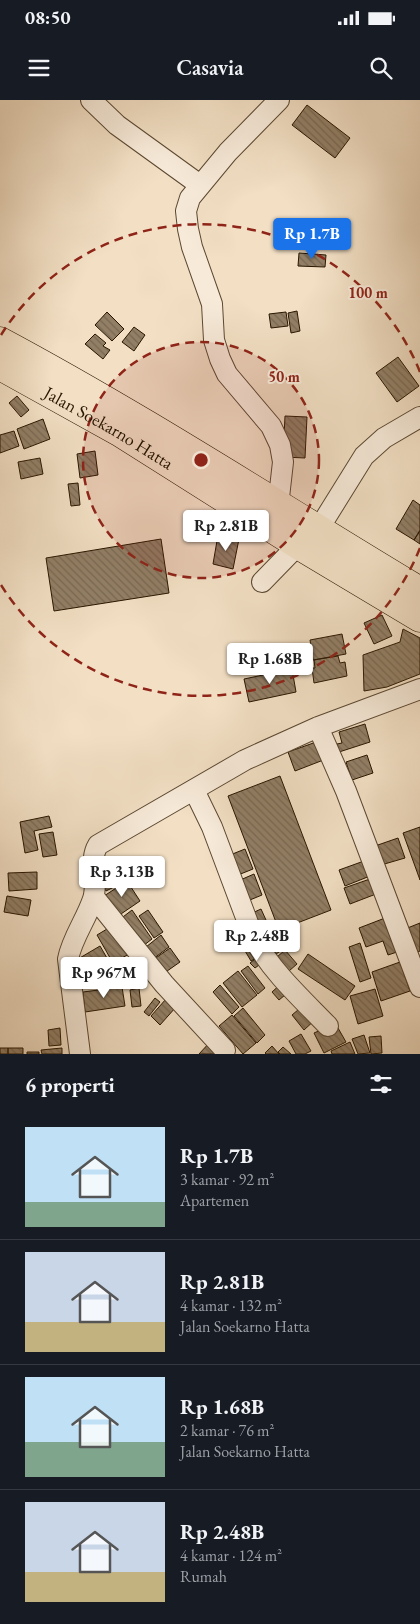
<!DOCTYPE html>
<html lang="id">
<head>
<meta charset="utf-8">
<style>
  :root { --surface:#171b24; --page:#242831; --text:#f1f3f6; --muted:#9ea1a6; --line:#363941; --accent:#1a73e8 }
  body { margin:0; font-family:"EB Garamond",serif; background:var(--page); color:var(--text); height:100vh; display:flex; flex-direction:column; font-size:19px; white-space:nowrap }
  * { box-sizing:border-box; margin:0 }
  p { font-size:16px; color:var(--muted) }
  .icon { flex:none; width:28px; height:28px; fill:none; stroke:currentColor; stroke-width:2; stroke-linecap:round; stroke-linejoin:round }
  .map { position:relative; height:954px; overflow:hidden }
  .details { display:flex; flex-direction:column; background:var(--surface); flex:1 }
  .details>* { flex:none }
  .price { position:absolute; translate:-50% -42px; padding:0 11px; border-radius:5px; background:#fff; color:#222; font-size:16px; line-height:32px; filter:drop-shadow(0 1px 2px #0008) }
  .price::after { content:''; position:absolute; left:50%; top:30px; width:15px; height:11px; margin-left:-8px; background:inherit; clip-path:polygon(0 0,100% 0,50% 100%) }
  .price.selected { background:var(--accent); color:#fff }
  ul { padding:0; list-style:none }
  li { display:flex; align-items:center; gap:15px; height:125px; padding:0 25px }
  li+li { border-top:1px solid var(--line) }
  li span { display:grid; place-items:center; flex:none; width:140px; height:100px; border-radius:0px; color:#555 }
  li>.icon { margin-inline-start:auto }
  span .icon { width:60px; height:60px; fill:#fffc; stroke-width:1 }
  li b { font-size:21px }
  h2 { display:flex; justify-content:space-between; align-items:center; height:60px; padding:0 25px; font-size:21px }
  .status { display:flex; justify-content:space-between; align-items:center; height:35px; padding:0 25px; background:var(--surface); direction:ltr }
  .status svg { height:14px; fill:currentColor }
  header { display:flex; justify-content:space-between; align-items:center; height:65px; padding:0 25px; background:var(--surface); font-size:22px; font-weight:600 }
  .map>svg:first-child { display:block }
  .building { fill:url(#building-back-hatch); stroke:#291600 }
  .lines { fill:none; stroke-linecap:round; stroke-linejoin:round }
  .minor-casing { stroke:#5b4831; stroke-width:22 }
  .highway-casing { stroke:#291600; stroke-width:29 }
  .minor { stroke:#f7ead9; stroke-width:20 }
  .highway { stroke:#f2dfc4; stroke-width:28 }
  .ring { fill:none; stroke:#8f2418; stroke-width:2.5; stroke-dasharray:9 6 }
  .labels { text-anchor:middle; stroke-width:4; stroke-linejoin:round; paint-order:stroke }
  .street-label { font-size:18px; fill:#291600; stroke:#f7ead9 }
  .centre { fill:#8f2418; stroke:#f7ead9; stroke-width:2.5 }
  .ring-label { font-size:15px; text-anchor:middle; font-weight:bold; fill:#8f2418; stroke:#f7ead9; stroke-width:4; stroke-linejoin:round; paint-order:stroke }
</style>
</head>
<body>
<div class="status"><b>08:50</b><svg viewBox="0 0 49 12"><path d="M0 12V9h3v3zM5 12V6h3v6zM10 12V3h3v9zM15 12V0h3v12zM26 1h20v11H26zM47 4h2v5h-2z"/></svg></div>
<header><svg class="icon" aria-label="menu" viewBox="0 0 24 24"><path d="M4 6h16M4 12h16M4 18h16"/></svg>Casavia<svg class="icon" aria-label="search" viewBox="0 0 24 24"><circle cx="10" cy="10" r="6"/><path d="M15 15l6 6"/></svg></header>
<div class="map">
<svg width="420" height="954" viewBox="0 0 420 954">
  <defs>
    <pattern id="building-back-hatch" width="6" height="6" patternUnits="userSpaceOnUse" patternTransform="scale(1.25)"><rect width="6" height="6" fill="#927f66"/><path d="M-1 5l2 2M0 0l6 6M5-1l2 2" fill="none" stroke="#776752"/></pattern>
  </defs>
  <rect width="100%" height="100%" fill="#f2dfc4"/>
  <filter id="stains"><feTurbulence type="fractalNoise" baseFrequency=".004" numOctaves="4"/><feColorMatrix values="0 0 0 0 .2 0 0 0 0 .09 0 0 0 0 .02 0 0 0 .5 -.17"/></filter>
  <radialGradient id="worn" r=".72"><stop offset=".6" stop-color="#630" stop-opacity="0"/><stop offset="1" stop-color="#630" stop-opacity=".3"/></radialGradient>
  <!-- building -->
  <path class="building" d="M307,5L350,38L335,58L292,25Z
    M299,153L326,155L325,167L298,166Z
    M297,211L300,231L291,233L288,213Z
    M107,212L124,229L112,241L95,225Z
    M286,212L288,226L271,228L269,214Z
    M134,227L145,235L134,251L122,242Z
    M95,234L106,243L103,246L110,250L103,259L85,244Z
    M398,257L419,286L397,302L376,273Z
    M17,296L29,310L21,317L9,303Z
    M285,316L307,317L305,358L283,357Z
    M43,319L50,339L24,349L17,329Z
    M14,331L19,346L0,353V335Z
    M95,351L98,375L80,378L77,354Z
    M40,358L43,374L21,379L18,362Z
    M78,383L80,405L71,406L68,384Z
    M413,400L420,405V430L414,440L396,429Z
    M420,431V444L414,440Z
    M218,435L239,439L233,469L213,464Z
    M161,439L169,493L54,511L46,458Z
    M382,515L392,536L374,544L364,523Z
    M403,529L420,538V574L387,587L364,591L363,555L400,542Z
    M342,534L346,554L313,560L310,540Z
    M338,556L340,563L345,562L347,576L314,583L312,568H315L314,560Z
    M292,569L296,592L249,602L244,579Z
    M365,624L370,642L339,652L337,644L342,643L339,632Z
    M319,641L326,659L295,671L288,652Z
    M367,655L373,673L352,680L346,662Z
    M280,676L331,810L279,830L228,696Z
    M49,716L52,727L34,731L38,750L25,753L20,722Z
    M420,727V780L403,733Z
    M53,732L57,755L43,757L39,734Z
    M398,738L405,758L381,765L375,746Z
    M245,749L253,769L238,775L230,755Z
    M364,761L370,776L345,786L339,770Z
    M112,768L120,784L106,791L98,776Z
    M37,772V789L9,791L8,773Z
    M254,774L262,795L245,802L238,781Z
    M370,779L376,794L350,804L344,788Z
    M127,781L140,801L118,816L104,796Z
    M7,796L31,800L28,816L4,812Z
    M261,809L271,831L260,836L250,814Z
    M132,810L152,839L139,849L119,820Z
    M148,810L163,832L154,838L139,816Z
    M385,818L397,852L388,855L383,841L366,847L359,828Z
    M420,823V851L413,854L405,829Z
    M112,826L129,854L113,863L97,835Z
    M274,830L277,836L268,841L265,835Z
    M161,835L169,847L149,862L141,851Z
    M246,835L258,857L251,861L238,839Z
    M278,838L285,848L276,854L269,844Z
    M360,843L371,878L360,882L349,847Z
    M100,846L107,858L85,870L78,859Z
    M170,848L180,862L160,876L150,862Z
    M285,850L297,864L289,871L277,857Z
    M308,854L355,886L345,900L298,869Z
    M259,856L263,862L255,868L250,863Z
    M400,862L410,891L381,901L372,872Z
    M248,866L265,888L258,894L241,871Z
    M238,871L257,895L242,907L223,883Z
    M284,881L291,890L279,900L272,892Z
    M220,885L239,907L232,914L213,892Z
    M122,887L125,906L85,912L83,892Z
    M139,888L141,906L132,907L130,890Z
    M375,889L383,916L358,924L350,896Z
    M155,898L160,902L149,916L144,912Z
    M166,899L176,907L160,925L151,916Z
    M305,904L317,918L304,930L292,915Z
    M243,908L265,935L257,943L234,916Z
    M232,915L256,943L243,954L219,926Z
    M60,928L61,945L49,946L48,930Z
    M338,928L346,942L324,953L314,933L323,929L326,934Z
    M301,934L311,951L305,954H296L289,941Z
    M364,935L370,953L358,954L352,939Z
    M381,936L382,953L371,954L369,937Z
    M211,941L224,954H199Z
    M350,942L355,954H332L331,951Z
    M272,946L279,954H266L265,953Z
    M283,947L291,954H280L278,952Z
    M0,948H8V954H0Z
    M8,948H23V954H8Z
    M62,948V954H42L41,950Z
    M27,952H39V954H27Z"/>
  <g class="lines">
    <!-- minor casing -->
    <g class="minor-casing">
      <path id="minor" d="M91,0L117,25L200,85
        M278,406L283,362L280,345L271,326L227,274L220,259L214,240L212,204L192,147L188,129L186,111L190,98L228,52L279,0
        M318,430L364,356L384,338L420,317
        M262,482L298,445
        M318,627L346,691L420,887
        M194,690L212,727L254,839C272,872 302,899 328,926
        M94,797L164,884L225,950
        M80,954L68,859C72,838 86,820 93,799C99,782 88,761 98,745L245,660L318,627L420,589"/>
    </g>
    <!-- highway casing -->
    <g class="highway-casing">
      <g id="highway">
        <path d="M0,241C144,318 280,407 420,491"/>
        <path id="s1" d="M0,266L119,332L298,445L420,518"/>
      </g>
    </g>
    <!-- minor -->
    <use href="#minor" class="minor"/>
    <!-- highway -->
    <use href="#highway" class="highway"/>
  </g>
  <!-- distance rings -->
  <circle cx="201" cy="360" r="118" fill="#8f2418" fill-opacity=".12"/>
  <g class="ring">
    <circle cx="201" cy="360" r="118"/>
    <path d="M420 448A236 236 0 0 1 1 485M1 235A236 236 0 0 1 420 272"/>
  </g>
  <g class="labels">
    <!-- street labels -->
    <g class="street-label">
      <text dy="6" stroke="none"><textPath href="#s1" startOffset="125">Jalan Soekarno Hatta</textPath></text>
    </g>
  </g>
  <circle cx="201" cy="360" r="8" class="centre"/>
  <g class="ring-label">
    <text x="368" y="198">100 m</text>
    <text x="284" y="282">50 m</text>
  </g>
  <rect width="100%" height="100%" filter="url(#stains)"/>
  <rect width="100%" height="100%" fill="url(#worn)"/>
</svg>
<b class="price selected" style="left:312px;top:160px">Rp 1.7B</b>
<b class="price" style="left:226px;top:452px">Rp 2.81B</b>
<b class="price" style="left:270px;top:585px">Rp 1.68B</b>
<b class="price" style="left:122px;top:798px">Rp 3.13B</b>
<b class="price" style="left:257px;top:862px">Rp 2.48B</b>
<b class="price" style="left:104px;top:899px">Rp 967M</b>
</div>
<section class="details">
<h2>6 properti<svg class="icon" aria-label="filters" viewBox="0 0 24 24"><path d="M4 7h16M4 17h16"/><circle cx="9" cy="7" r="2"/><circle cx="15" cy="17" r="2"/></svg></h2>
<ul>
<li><span style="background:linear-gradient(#bfe0f5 75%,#7fa58c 0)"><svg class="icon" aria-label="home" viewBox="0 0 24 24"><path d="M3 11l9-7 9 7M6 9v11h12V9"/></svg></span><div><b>Rp 1.7B</b><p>3 kamar · 92 m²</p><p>Apartemen</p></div></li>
<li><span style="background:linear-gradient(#c9d6e8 70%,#c2b280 0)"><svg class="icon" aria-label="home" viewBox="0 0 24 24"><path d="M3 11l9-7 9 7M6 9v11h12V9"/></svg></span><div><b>Rp 2.81B</b><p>4 kamar · 132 m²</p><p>Jalan Soekarno Hatta</p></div></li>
<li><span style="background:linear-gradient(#bfe0f5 65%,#7fa58c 0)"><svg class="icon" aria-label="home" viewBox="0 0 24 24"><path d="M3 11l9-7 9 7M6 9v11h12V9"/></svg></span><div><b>Rp 1.68B</b><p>2 kamar · 76 m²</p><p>Jalan Soekarno Hatta</p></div></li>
<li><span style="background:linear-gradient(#c9d6e8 70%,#c2b280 0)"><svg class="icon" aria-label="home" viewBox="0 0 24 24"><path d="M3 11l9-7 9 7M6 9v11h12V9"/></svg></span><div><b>Rp 2.48B</b><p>4 kamar · 124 m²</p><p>Rumah</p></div></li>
</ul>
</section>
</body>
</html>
